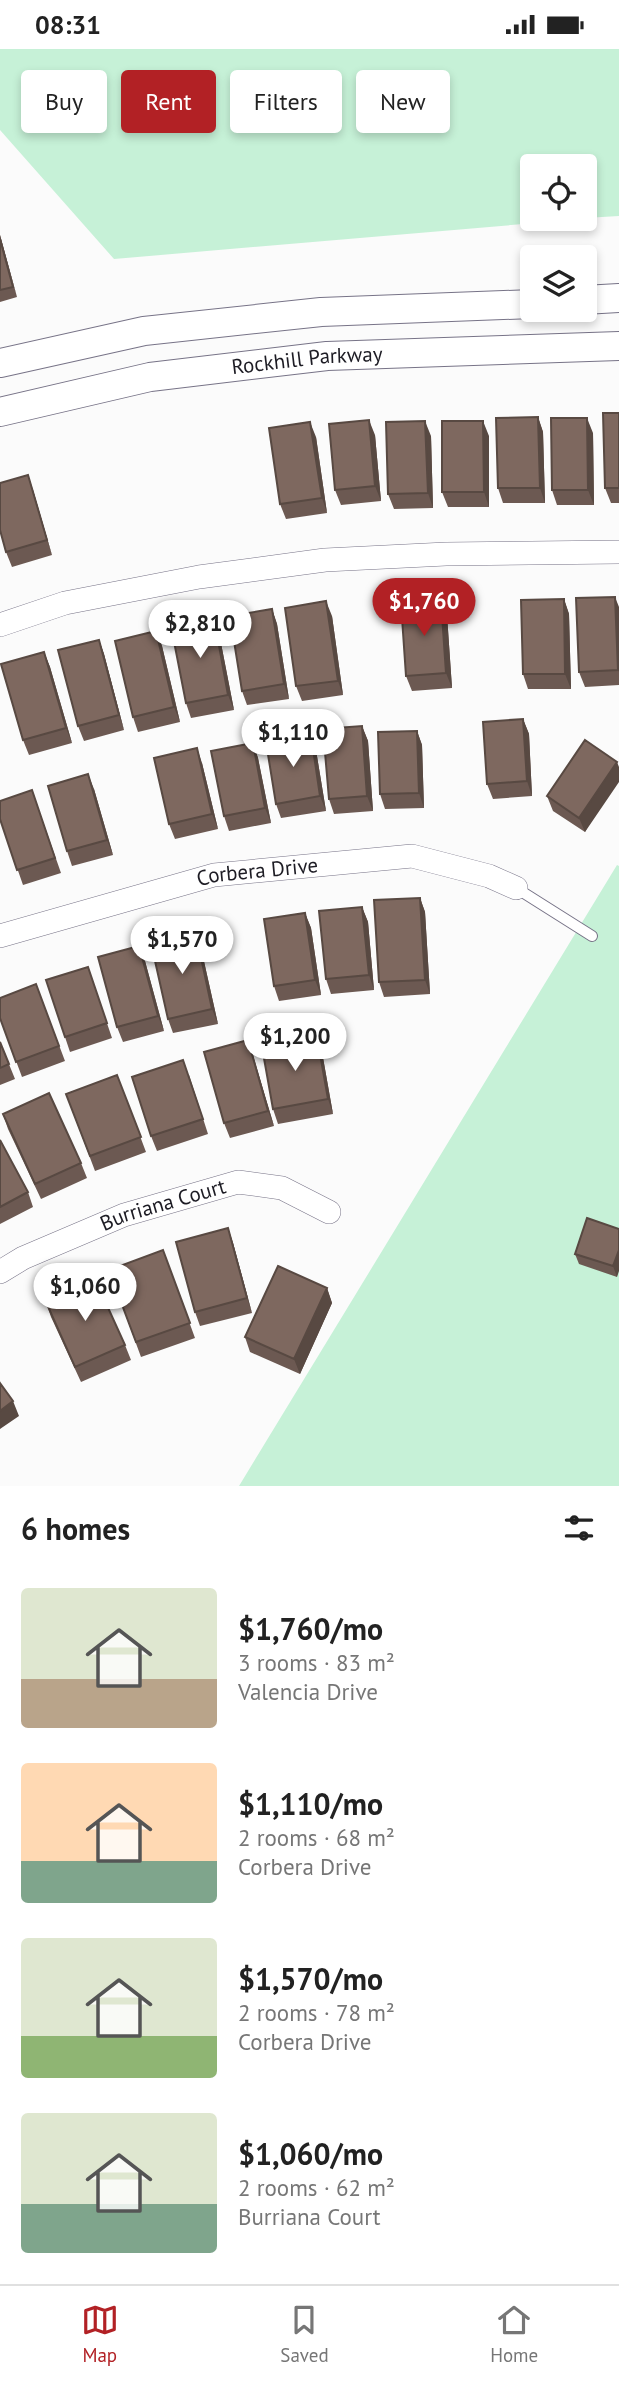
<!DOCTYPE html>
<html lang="en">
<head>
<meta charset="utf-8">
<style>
  :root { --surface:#fff; --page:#f2f2f2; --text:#222; --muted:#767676; --line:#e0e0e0; --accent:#b22125 }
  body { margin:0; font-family:"PT Sans",sans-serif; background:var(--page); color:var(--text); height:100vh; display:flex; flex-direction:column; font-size:26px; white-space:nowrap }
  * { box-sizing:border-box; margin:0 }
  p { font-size:23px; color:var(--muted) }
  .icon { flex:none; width:38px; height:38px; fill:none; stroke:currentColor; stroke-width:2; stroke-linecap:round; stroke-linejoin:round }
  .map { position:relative; height:1437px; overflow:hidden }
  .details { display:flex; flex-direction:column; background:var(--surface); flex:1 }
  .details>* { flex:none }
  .top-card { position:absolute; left:21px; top:21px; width:578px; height:63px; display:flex; gap:14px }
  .buttons { position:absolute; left:520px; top:105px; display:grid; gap:14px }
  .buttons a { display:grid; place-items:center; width:77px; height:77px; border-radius:7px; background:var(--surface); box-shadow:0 4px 10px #0003; font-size:35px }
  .price { position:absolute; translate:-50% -60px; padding:0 16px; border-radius:24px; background:#fff; color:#222; font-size:23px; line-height:46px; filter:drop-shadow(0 2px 4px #0008) }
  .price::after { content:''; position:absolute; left:50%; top:42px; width:21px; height:16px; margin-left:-10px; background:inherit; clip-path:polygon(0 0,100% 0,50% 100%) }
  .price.on { background:var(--accent); color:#fff }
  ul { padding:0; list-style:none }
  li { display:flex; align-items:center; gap:21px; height:175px; padding:0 21px }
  li span { display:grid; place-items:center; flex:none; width:196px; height:140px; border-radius:7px; color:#555 }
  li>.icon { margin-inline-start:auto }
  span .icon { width:84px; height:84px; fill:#fffc; stroke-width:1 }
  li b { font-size:30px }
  h2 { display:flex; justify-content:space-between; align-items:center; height:84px; padding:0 21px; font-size:30px }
  .pill { padding:0 24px; border-radius:7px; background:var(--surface); box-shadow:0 4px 10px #0003; font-size:24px; line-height:63px }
  .pill.on { background:var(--accent); color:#fff }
  .status { display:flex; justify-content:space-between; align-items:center; height:49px; padding:0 35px; background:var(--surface); direction:ltr }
  .status svg { height:19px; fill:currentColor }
  .dock { display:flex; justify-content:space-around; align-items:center; height:98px; border-top:2px solid var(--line); background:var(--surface); font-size:19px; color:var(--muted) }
  .dock a { display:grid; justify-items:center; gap:4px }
  .dock .on { color:var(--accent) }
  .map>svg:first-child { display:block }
  .green { fill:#c6f1d7 }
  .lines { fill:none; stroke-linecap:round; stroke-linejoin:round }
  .service-casing { stroke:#777387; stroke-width:12 }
  .minor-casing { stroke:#777387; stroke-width:24 }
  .tertiary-casing { stroke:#777387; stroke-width:30 }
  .service { stroke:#fff; stroke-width:10 }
  .minor { stroke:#fff; stroke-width:23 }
  .tertiary { stroke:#fff; stroke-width:28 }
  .wall { fill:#6c5952 }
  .shaded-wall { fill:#584942 }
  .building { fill:#7e685f; stroke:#584942; stroke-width:2 }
  .labels { text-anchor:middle; stroke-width:5; stroke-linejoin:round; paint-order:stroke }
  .street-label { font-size:21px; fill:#1d1c24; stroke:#fff }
</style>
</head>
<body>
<div class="status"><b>08:31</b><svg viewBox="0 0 49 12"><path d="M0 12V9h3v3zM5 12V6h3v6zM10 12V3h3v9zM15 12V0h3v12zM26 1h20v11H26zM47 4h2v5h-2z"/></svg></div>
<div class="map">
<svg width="619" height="1437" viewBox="0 0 619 1437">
  <rect width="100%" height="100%" fill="#fbfbfb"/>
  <!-- green -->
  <path class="green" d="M0,0H619V167L585,169L584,117H532V170H582L114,210L0,81Z
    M617,816L619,817V1437H239Z"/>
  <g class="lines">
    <!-- service casing -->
    <g class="service-casing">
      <path id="service" d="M516,839L592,887"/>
    </g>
    <!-- minor casing -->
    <g class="minor-casing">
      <g id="minor">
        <path d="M0,576L65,554L199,528L325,511L446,505L619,503"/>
        <path id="s1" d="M0,887L214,826L412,807L489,827L516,839"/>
        <path id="s2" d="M0,1223L23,1209L124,1166L238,1133L282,1139L329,1163"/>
      </g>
    </g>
    <!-- tertiary casing -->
    <g class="tertiary-casing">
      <g id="tertiary">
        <path d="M584,251L619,249"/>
        <path d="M0,314L144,282L321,263L532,255"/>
        <path id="s3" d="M0,363L150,328L327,307L619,297"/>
      </g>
    </g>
    <!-- service -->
    <use href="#service" class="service"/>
    <!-- minor -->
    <use href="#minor" class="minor"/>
    <!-- tertiary -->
    <use href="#tertiary" class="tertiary"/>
  </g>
  <!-- wall -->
  <path class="wall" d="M0,186L17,248L0,253Z
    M619,364V454H611L605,439Z
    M538,368L543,383L545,454H503L498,439Z
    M593,384L594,456H557L552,441Z
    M375,386L381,452L341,456L335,441Z
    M431,387L433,459L394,460L388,445Z
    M489,387V458H448L442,443Z
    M316,388L327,464L286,470L280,455Z
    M33,441L52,506L12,518L6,503Z
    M564,550L569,565L571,640H528L523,625Z
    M619,558V636L585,638L579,623Z
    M272,560L277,575L289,650L247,656L242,642Z
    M447,566L452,639L412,642L406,627Z
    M332,567L343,646L302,652L296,637Z
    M214,569L219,584L234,661L191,669L186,654Z
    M156,582L162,597L180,673L138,683L133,668Z
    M99,591L104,605L124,681L84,692L78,677Z
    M44,603L50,618L72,694L29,706L23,691Z
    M523,670L529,685L532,747L493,750L487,735Z
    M362,677L368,692L373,762L334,765L329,750Z
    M417,682L422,696L424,759L385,760L380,745Z
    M253,694L258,709L271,774L229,782L224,767Z
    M316,701L326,762L281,769L276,755Z
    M202,714L218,780L175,790L169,775Z
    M619,718L585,783L553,762L547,747Z
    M94,740L113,806L72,817L67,802Z
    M32,741L61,824L23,836L0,770Z
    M420,849L425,863L430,945L384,948L379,933Z
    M362,858L368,873L374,941L331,945L326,930Z
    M305,864L311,879L321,946L279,952L274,937Z
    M196,885L201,899L218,975L173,984L168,970Z
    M145,912L164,982L123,993L117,978Z
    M88,918L112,989L70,1003L46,931Z
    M36,935L65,1012L22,1028L0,969Z
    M317,988L322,1003L333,1065L278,1075L273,1060Z
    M248,991L274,1077L230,1089L224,1074Z
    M0,993L15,1030L0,1036Z
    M117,1026L146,1103L95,1122L66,1045Z
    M189,1026L208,1085L157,1102L151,1087Z
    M3,1065L81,1114L87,1129L41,1150L8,1080Z
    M0,1091L28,1143L33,1158L0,1175Z
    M228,1179L233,1194L252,1264L200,1277L195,1263Z
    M619,1180L617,1228L579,1215L575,1205Z
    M163,1201L195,1289L141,1308L109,1221Z
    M327,1239L332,1254L300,1325L250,1303L245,1288Z
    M46,1253L125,1296L131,1311L81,1333L51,1268Z"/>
  <!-- shaded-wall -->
  <path class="shaded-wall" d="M0,186L17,248L0,190Z
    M538,368L543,383L545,454L540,439Z
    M587,369L593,384L594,456L588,441Z
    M369,371L375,386L381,452L375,437Z
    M425,372L431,387L433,459L428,444Z
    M483,372L489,387V458L484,443Z
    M310,373L316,388L327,464L322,449Z
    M28,426L33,441L52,506L47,491Z
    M615,548L619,558V623L618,621Z
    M564,550L569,565L571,640L565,625Z
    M441,551L447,566L452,639L446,624Z
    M326,552L332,567L343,646L338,632Z
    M272,560L277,575L289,650L284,635Z
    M214,569L219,584L234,661L228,646Z
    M156,582L162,597L180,673L174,658Z
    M99,591L104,605L124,681L119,666Z
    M44,603L50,618L72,694L66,679Z
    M523,670L529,685L532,747L527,732Z
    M362,677L368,692L373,762L367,747Z
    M417,682L422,696L424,759L419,744Z
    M311,686L316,701L326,762L320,747Z
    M253,694L258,709L271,774L265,759Z
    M197,699L202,714L218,780L212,765Z
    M617,713L619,718V733L585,783L579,769Z
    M88,725L94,740L113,806L107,791Z
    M420,849L425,863L430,945L425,931Z
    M362,858L368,873L374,941L369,926Z
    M305,864L311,879L321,946L315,931Z
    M196,885L201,899L218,975L212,960Z
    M139,897L145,912L164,982L158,967Z
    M317,988L322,1003L333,1065L328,1050Z
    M248,991L253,1006L274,1077L268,1062Z
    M228,1179L233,1194L252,1264L247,1249Z
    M619,1201V1222L617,1228L613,1217Z
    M327,1239L332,1254L300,1325L294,1310Z
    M13,1352L19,1367L0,1380V1362Z"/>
  <!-- building -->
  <path class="building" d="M0,190L13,238L0,241Z
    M603,364H619V439H605Z
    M538,368L540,439H498L496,369Z
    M551,369H587L588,441H552Z
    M369,371L375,437L335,441L329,375Z
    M425,372L428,444L388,445L386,373Z
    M442,372H483L484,443H442Z
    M310,373L322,449L280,455L269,379Z
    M28,426L47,491L6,503L0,481V434Z
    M615,548L618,621L579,623L576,549Z
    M564,550L565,625H523L521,551Z
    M441,551L446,624L406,627L401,554Z
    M326,552L338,632L296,637L285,559Z
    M272,560L284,635L242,642L230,567Z
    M214,569L228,646L186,654L171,577Z
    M156,582L174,658L133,668L115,592Z
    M99,591L119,666L78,677L58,601Z
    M44,603L66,679L23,691L1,615Z
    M523,670L527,732L487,735L483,673Z
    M362,677L367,747L329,750L323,680Z
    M417,682L419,744L380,745L378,683Z
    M311,686L320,747L276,755L266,693Z
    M585,691L617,713L579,769L547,747Z
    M253,694L265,759L224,767L211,702Z
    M197,699L212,765L169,775L154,709Z
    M88,725L107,791L67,802L48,737Z
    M32,741L55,809L17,821L0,770V752Z
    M420,849L425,931L379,933L374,851Z
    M362,858L369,926L326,930L319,862Z
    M305,864L315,931L274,937L264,870Z
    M196,885L212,960L168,970L151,894Z
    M139,897L158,967L117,978L98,908Z
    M88,918L107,974L65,988L46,931Z
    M36,935L59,997L16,1013L0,969V949Z
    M317,988L328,1050L273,1060L262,998Z
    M248,991L268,1062L224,1074L204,1003Z
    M0,993L9,1015L0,1019Z
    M183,1011L203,1070L151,1087L132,1028Z
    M117,1026L141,1088L90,1107L66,1045Z
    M49,1044L81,1114L35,1135L3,1065Z
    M0,1091L28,1143L0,1158Z
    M587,1169L619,1180V1201L613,1217L575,1205Z
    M228,1179L247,1249L195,1263L176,1193Z
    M163,1201L190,1274L136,1293L109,1221Z
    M278,1217L327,1239L294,1310L245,1288Z
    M95,1230L125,1296L75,1318L46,1253Z
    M0,1334L13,1352L0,1362Z"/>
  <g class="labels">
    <!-- street labels -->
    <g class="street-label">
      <text dy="7" stroke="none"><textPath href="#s3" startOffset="312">Rockhill Parkway</textPath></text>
      <text dy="7" stroke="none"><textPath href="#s1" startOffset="266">Corbera Drive</textPath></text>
      <text dy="7" stroke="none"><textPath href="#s2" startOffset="177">Burriana Court</textPath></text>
    </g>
  </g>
</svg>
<div class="buttons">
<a><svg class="icon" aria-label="locate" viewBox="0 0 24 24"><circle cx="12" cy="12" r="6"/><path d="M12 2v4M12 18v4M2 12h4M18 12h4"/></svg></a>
<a><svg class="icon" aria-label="layers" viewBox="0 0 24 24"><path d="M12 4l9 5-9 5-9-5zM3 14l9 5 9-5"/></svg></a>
</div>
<b class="price on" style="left:424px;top:589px">$1,760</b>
<b class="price" style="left:200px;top:611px">$2,810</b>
<b class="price" style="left:293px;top:720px">$1,110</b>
<b class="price" style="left:182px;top:927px">$1,570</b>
<b class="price" style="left:295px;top:1024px">$1,200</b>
<b class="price" style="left:85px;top:1274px">$1,060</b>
<div class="top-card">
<a class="pill">Buy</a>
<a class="pill on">Rent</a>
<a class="pill">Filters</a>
<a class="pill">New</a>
</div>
</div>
<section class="details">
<h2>6 homes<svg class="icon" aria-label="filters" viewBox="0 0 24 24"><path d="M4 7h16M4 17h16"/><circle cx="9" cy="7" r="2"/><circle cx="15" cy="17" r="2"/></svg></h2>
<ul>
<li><span style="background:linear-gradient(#dfe7d0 65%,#b9a48a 0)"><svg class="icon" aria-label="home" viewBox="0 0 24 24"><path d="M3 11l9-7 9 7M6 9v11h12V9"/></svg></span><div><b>$1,760/mo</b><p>3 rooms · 83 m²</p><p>Valencia Drive</p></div></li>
<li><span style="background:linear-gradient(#ffd9b3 70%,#7fa58c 0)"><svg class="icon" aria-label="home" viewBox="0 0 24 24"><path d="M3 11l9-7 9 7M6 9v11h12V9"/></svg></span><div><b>$1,110/mo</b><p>2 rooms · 68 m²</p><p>Corbera Drive</p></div></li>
<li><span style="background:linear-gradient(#dfe7d0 70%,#8fb573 0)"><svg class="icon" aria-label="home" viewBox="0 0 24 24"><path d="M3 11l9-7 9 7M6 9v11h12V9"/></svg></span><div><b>$1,570/mo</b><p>2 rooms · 78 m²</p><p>Corbera Drive</p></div></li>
<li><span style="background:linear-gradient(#dfe7d0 65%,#7fa58c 0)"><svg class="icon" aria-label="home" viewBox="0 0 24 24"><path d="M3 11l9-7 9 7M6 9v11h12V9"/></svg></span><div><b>$1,060/mo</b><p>2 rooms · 62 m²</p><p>Burriana Court</p></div></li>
</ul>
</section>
<nav class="dock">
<a class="on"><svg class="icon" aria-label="map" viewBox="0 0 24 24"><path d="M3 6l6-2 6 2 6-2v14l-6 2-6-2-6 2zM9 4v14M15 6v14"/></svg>Map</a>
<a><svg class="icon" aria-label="saved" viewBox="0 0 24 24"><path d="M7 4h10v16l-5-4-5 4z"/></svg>Saved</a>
<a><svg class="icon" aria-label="home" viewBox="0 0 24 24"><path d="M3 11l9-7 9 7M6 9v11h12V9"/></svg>Home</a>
</nav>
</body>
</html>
